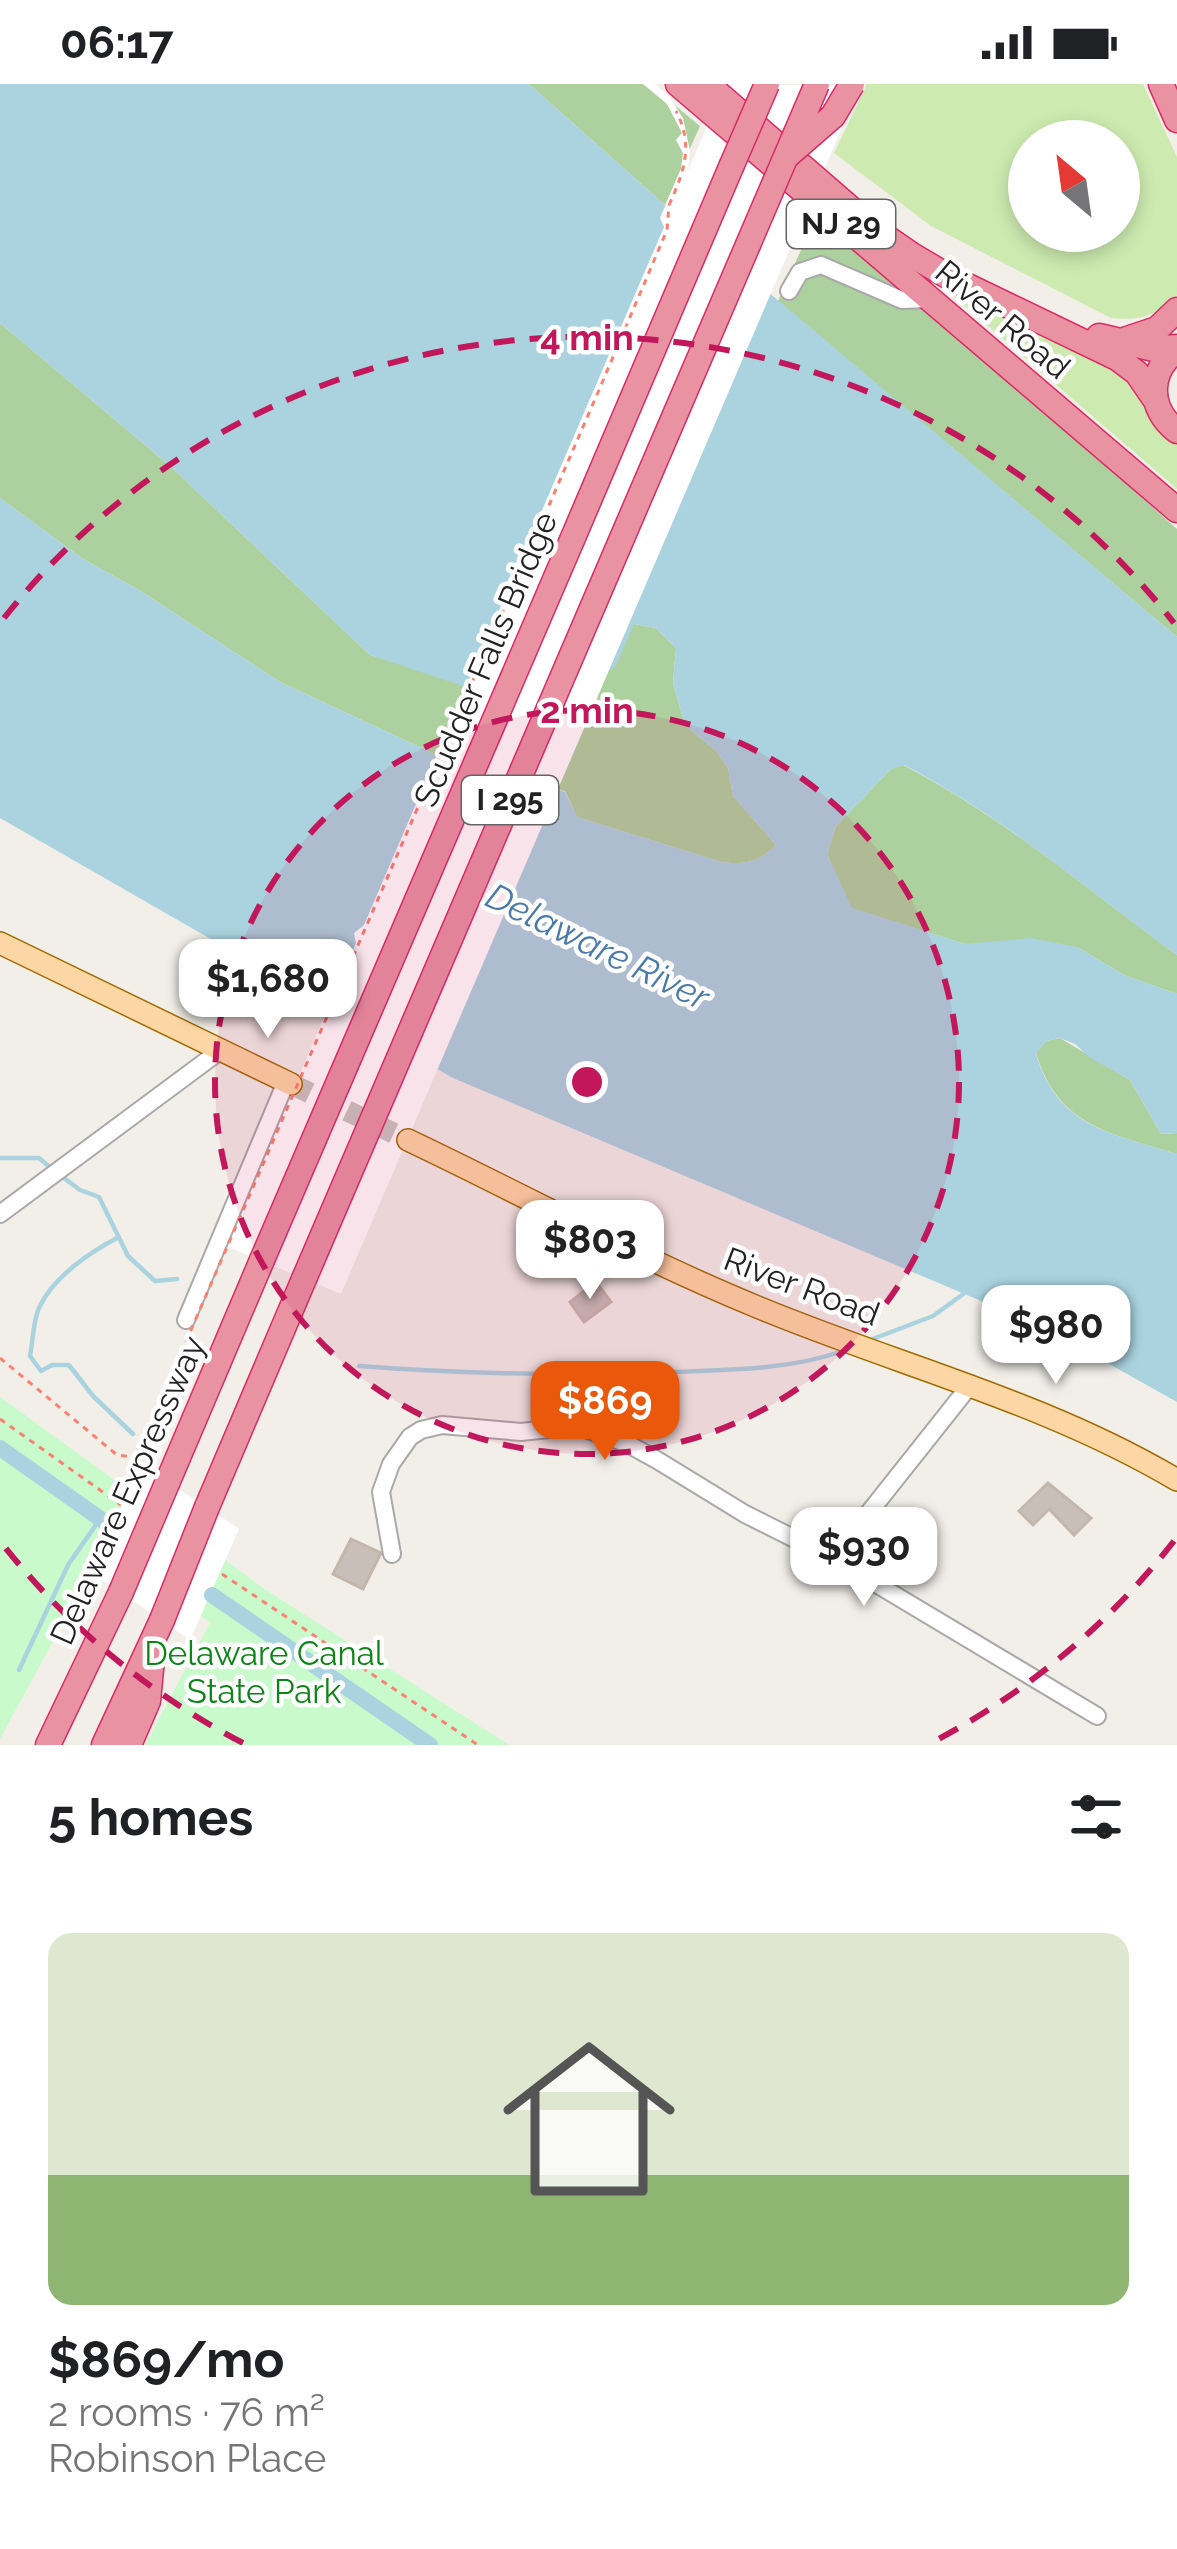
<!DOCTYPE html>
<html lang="en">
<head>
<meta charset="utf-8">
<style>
  :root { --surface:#fff; --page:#f2f2f2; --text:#202124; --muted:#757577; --line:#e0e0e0; --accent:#ea580c }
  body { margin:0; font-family:Raleway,sans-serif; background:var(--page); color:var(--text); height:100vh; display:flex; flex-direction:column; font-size:45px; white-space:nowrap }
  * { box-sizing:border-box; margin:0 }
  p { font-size:39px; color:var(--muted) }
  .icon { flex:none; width:66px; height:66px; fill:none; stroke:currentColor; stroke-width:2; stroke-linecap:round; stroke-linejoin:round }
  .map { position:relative; height:1661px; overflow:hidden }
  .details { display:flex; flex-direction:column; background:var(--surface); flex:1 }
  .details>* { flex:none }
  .needle { width:78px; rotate:331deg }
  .tools { position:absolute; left:1008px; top:36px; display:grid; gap:24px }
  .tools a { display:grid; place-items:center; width:132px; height:132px; border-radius:50%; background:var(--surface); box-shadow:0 6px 18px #0003; font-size:60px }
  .price { position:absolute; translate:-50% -102px; padding:0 27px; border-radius:24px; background:#fff; color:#222; font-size:39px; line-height:78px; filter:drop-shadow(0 3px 6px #0008) }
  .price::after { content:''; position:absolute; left:50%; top:72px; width:36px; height:27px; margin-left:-18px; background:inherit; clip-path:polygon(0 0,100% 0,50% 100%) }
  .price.on { background:var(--accent); color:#fff }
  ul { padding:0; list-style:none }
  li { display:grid; align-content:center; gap:24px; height:636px; padding:0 48px }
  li+li { border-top:3px solid var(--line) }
  li span { display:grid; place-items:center; height:372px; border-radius:24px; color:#555 }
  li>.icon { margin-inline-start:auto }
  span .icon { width:216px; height:216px; fill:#fffc; stroke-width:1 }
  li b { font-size:51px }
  h2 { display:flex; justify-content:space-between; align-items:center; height:144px; padding:0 48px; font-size:51px }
  .status { display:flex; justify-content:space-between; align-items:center; height:84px; padding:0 60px; background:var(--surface); direction:ltr }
  .status svg { height:33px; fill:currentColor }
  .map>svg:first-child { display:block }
  .grass { fill:#cdebb0; fill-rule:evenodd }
  .forest { fill:#add19e }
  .park { fill:#c8facc }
  .water { fill:#aad3df }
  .pier { fill:#fff }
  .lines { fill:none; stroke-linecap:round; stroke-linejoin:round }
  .stream { stroke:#aad3df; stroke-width:4.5 }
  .canal { stroke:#aad3df; stroke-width:16 }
  .building { fill:#c7bfb8; stroke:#c4b6ab; stroke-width:3 }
  .major-tunnel { stroke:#c8c6c1; stroke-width:21; stroke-dasharray:21 10; stroke-linecap:butt }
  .minor-casing { stroke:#a9a9a9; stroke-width:20 }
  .major-casing { stroke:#a06b00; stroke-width:24 }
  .highway-casing { stroke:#dc2a67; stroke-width:27 }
  .path { stroke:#fa8072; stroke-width:3; stroke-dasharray:6 6; stroke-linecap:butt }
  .minor { stroke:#fff; stroke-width:16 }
  .major { stroke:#fcd6a4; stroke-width:21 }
  .highway { stroke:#e892a2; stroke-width:24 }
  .highway-bridge-casing { stroke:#dc2a67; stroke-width:27; stroke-linecap:butt }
  .path-bridge { stroke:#fa8072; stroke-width:3; stroke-dasharray:6 6; stroke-linecap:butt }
  .highway-bridge { stroke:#e892a2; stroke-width:24 }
  .ring { fill:none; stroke:#c2185b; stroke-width:6; stroke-dasharray:21 15 }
  .labels { text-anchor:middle; stroke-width:9; stroke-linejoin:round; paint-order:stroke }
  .shield { fill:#fff; stroke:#646464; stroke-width:3 }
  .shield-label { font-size:30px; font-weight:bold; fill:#222 }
  .street-label { font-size:33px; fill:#222; stroke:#fff }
  .park-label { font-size:33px; fill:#0c8416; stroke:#fff }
  .water-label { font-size:36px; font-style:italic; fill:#4a7aab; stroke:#fff }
  .centre { fill:#c2185b; stroke:#fff; stroke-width:6 }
  .ring-label { font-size:36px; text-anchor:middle; font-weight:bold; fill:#c2185b; stroke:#fff; stroke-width:9; stroke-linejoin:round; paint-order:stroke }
</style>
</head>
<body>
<div class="status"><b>06:17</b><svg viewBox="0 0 49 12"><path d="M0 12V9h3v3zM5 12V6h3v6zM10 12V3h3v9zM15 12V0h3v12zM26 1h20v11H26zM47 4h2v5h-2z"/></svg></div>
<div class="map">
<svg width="1177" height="1661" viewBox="0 0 1177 1661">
  <rect width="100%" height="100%" fill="#f2efe9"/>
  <!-- grass -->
  <path class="grass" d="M867,0H1143L1177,73V211C1156,232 1141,237 1111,234L931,142L834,69ZM1029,57H1119V147H1029Z
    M937,198L1128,292L1177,356V405Z"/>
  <!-- forest -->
  <path class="forest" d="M529,0H649L700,42L665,121Z
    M815,135L976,265L1177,445V553L778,217Z
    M0,239L170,382L370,571L413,583L634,540L656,544L676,564L673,599L685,641L716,667L728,684L733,712L776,761C760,778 745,781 721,778L577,733L565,707L462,688L426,666L280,598L139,506L83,475L0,414Z
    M903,681C1002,732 1088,806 1177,871V910L1124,891L1077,863L965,860L851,824L827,770L836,742L891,685Z
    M1060,954L1130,996L1161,1050L1177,1049V1070C1114,1050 1058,1044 1036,969L1046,957Z"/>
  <!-- park -->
  <path class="park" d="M0,1313L266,1506L509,1661H145L210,1539L157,1496L99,1472L0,1655Z"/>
  <!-- water -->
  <path class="water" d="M0,0H529L665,121L1177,553V871C1088,806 1002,732 904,681L891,685L836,742L827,770L852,824L965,860L1031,854L1077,863L1124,891L1177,910V1049L1161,1050L1130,996L1089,973L1075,960L1060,954L1046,957L1036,970C1058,1045 1115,1050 1177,1070V1318L1045,1244L453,994L0,734V414L83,475L139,506L280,598L426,666L462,688L498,690L565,708L577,733L721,778C745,781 760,778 776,761L733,712L728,684L716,667L685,641L673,599L676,564L656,544L634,540L615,583L542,618L520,621L370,571L170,382L0,239Z"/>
  <!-- pier -->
  <path class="pier" d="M643,0H655L669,12L683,34L690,67L688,87L725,0L860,2L341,1210L226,1162L356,859L354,849L364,841L513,494L512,481L521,475L664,143L660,134L681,85L683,69L676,56L682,49L667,20Z
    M139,1379L239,1445L190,1556L94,1490Z"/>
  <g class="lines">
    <!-- stream -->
    <path class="stream" d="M0,1074H39L51,1084
      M60,1091L80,1106L99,1113L128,1172L155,1197L177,1195
      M119,1153C90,1168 53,1193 39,1224C33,1237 33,1258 30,1272L41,1287L52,1281H69L93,1312L133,1350
      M870,1256L933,1232L966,1208
      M359,1282C463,1290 566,1292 670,1288C726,1286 789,1286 843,1267
      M19,1586L68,1481L100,1435"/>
    <!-- canal -->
    <path class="canal" d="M0,1364L112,1443
      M212,1511L430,1661"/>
  </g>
  <!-- building -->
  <path class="building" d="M596,1198L611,1218L584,1238L570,1218Z
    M1048,1399L1091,1434L1074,1451L1049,1425L1033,1441L1019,1427Z
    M351,1455L381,1469L363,1505L333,1490Z"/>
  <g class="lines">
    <!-- major-tunnel -->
    <path class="major-tunnel" d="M291,1000L408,1056"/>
    <!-- minor casing -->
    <g class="minor-casing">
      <path id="minor" d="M789,207L800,188L821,181L902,216L928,215
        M0,1130L221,966
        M186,1236L286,998
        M392,1470L381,1408L391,1380L410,1353L421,1346L442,1341L521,1348L577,1342L628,1360L657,1376L745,1430L833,1474L1097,1632
        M833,1474L971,1300"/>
    </g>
    <!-- major casing -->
    <g class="major-casing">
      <path id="major" d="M0,859L291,1000
        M408,1056C524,1111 636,1173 755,1222C896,1281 1044,1317 1177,1396"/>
    </g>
    <!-- highway casing -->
    <g class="highway-casing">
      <path id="highway" d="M678,0L1177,426
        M707,0L873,144L912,171L949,193L1117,274L1137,289L1154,314
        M1161,0L1177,36
        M1099,252L1154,265L1177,263
        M1124,256L1157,245L1177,226
        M1177,266C1147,288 1148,325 1177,347
        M572,456L731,83
        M168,1397L262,1176
        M207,1423L304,1195
        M48,1661L121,1508
        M104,1661L162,1536
        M129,1661L148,1617L152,1575"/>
    </g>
    <!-- path -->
    <path class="path" d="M669,121C684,88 694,61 676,27
      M0,1274L117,1371L132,1373L138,1368
      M0,1335L121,1421
      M222,1490L478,1661"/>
    <!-- minor -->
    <use href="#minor" class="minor"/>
    <!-- major -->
    <use href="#major" class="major"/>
    <!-- highway -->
    <use href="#highway" class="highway"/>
    <!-- highway-bridge casing -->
    <g class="highway-bridge-casing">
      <path id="highway-bridge" d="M787,72L833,32L852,0
        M731,83L767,0
        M262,1176L572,456
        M304,1195L817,0
        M121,1508L168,1397
        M162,1536L207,1423"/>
    </g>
    <!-- path-bridge -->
    <path class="path-bridge" d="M138,1368L599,306L667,146L669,121"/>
    <!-- highway-bridge -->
    <use href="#highway-bridge" class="highway-bridge"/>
  </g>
  <!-- distance rings -->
  <circle cx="587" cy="998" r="372" fill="#c2185b" fill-opacity=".12"/>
  <g class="ring">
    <circle cx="587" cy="998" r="372"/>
    <path d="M1174 1457A745 745 0 0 1 931 1659M243 1659A745 745 0 0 1 4 1462M4 534A745 745 0 0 1 1174 539"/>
  </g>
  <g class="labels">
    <!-- shield labels -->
    <g class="shield">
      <rect x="787" y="116" width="108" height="48" rx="9"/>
      <rect x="462" y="692" width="96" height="48" rx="9"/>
    </g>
    <g class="shield-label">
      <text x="841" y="150">NJ 29</text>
      <text x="510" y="726">I 295</text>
    </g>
    <!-- street labels -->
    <g class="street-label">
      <text transform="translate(1003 235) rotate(40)" y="12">River Road</text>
      <text transform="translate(485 575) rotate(-67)" y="12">Scudder Falls Bridge</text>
      <text transform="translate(802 1202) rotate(21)" y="12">River Road</text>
      <text transform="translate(127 1406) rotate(-66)" y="12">Delaware Expressway</text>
    </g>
    <!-- park labels -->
    <g class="park-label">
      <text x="264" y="1581">Delaware Canal<tspan x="264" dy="38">State Park</tspan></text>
    </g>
    <!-- water labels -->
    <g class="water-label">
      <text transform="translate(598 862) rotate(26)" y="13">Delaware River</text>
    </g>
  </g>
  <circle cx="587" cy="998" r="18" class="centre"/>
  <g class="ring-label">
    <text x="587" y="266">4 min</text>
    <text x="587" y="639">2 min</text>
  </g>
</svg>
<div class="tools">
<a><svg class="needle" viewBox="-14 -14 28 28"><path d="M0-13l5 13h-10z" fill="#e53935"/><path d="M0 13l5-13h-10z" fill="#757577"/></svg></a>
</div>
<b class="price" style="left:268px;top:957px">$1,680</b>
<b class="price" style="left:590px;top:1218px">$803</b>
<b class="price" style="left:1056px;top:1303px">$980</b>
<b class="price on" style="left:605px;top:1379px">$869</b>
<b class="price" style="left:864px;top:1525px">$930</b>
</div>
<section class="details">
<h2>5 homes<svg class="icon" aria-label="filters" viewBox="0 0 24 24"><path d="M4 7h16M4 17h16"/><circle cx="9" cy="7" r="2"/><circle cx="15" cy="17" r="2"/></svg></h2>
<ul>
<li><span style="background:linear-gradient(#dfe7d0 65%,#8fb573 0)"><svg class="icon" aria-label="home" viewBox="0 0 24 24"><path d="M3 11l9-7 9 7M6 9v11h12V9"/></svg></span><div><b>$869/mo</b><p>2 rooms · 76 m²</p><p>Robinson Place</p></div></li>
</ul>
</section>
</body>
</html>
